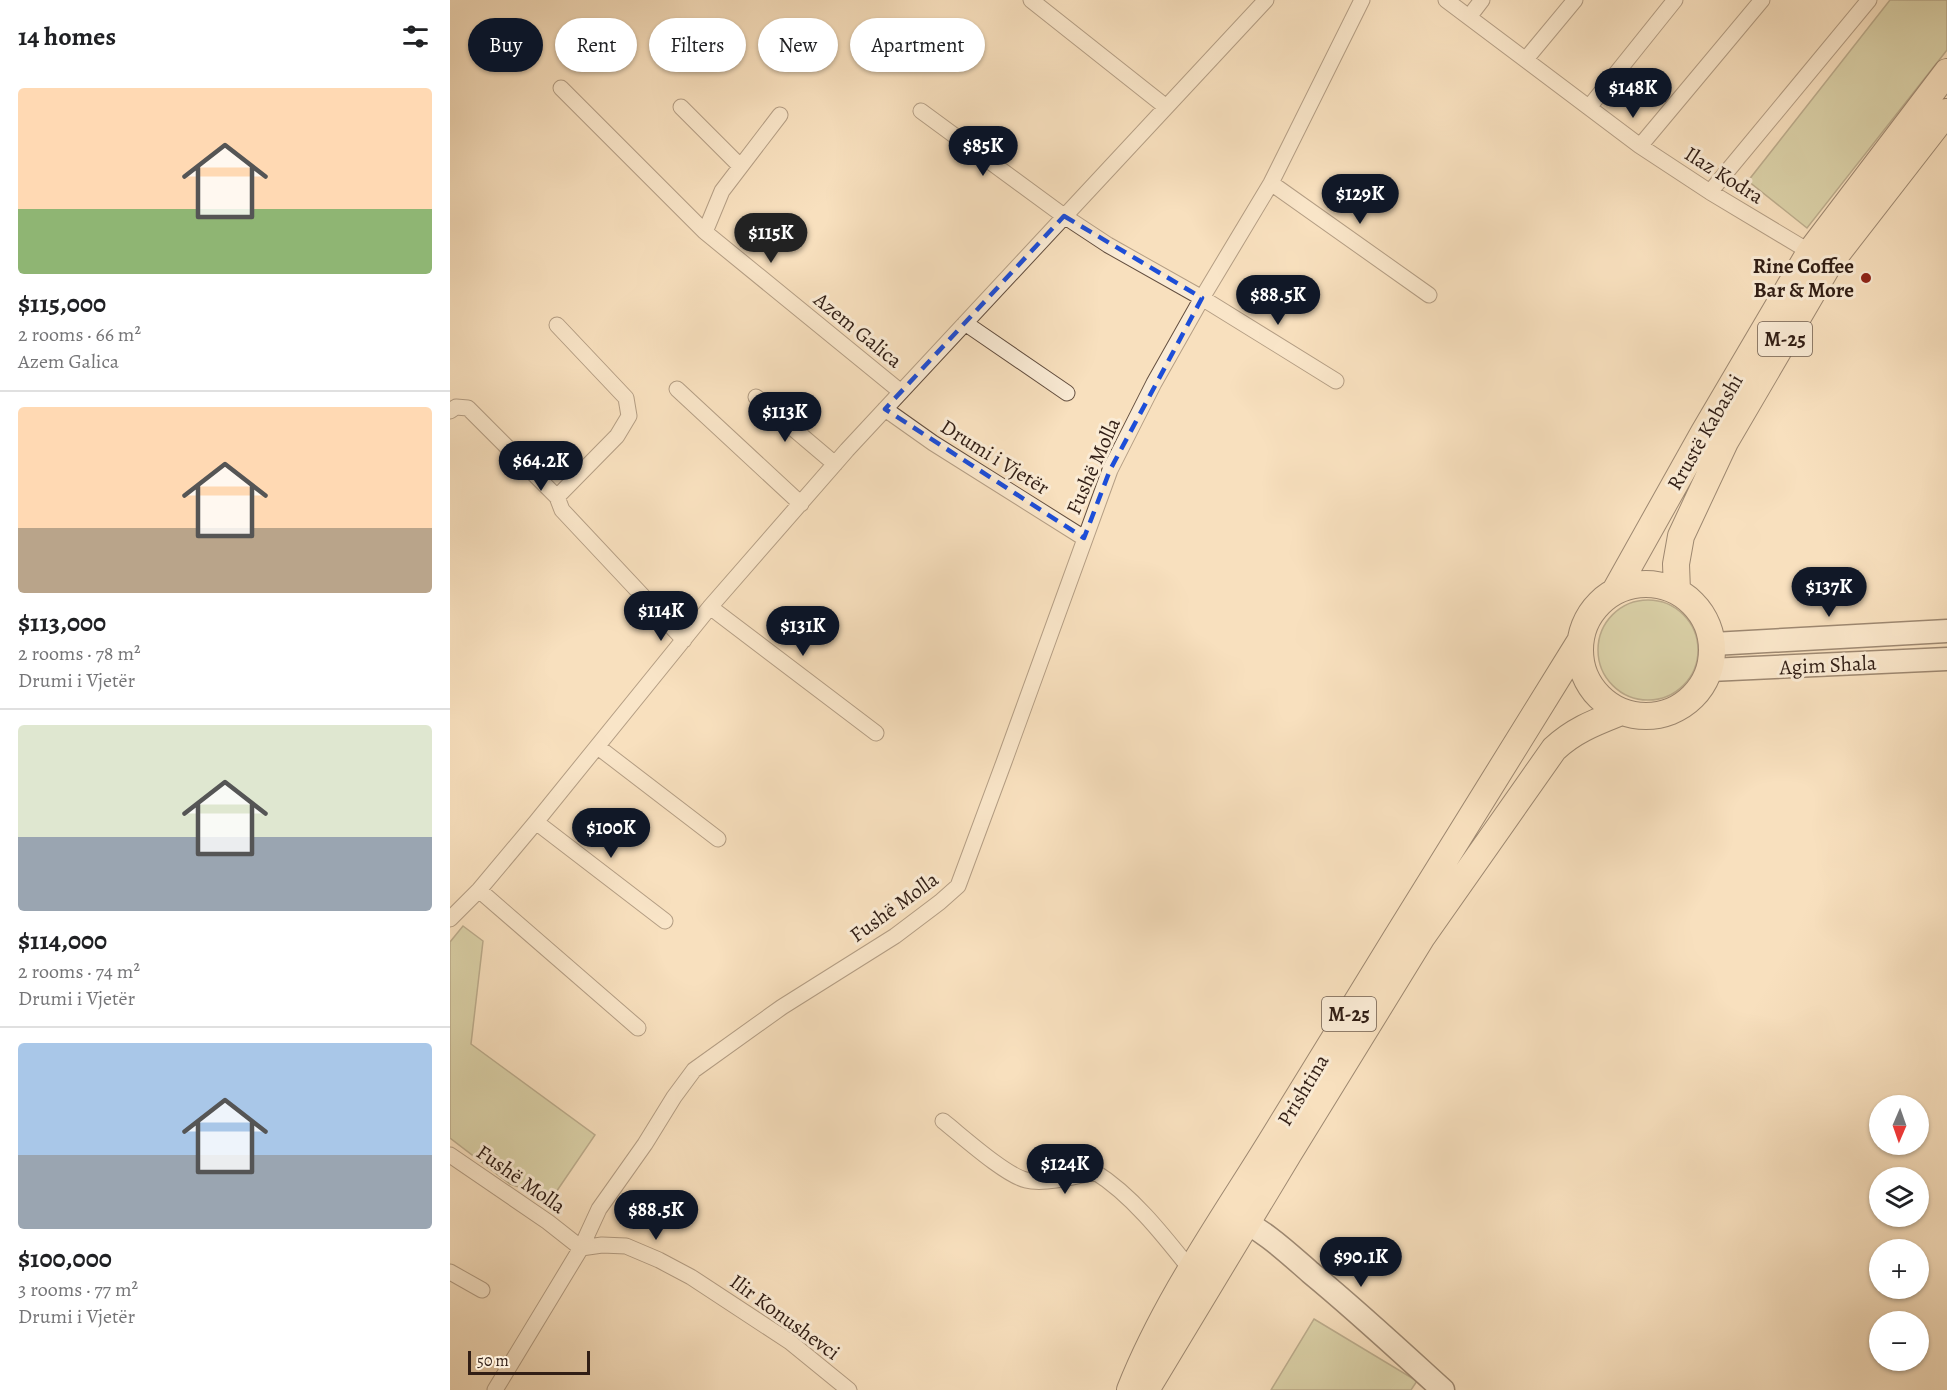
<!DOCTYPE html>
<html lang="en">
<head>
<meta charset="utf-8">
<style>
  :root { --surface:#fff; --page:#f2f2f2; --text:#202124; --muted:#757577; --line:#e0e0e0; --accent:#111827 }
  body { margin:0; font-family:Alegreya,serif; background:var(--page); color:var(--text); height:100vh; display:flex; flex-direction:column; font-size:22px; white-space:nowrap }
  * { box-sizing:border-box; margin:0 }
  p { font-size:20px; color:var(--muted) }
  .icon { flex:none; width:33px; height:33px; fill:none; stroke:currentColor; stroke-width:2; stroke-linecap:round; stroke-linejoin:round }
  .map { position:relative; flex:1; overflow:hidden }
  .details { display:flex; flex-direction:column; background:var(--surface); width:450px }
  .details>* { flex:none }
  .hud { position:absolute; left:18px; top:18px; width:570px; height:54px; display:flex; gap:12px }
  .needle { width:39px; rotate:182deg }
  .fabs { position:absolute; left:1419px; top:1095px; display:grid; gap:12px }
  .fabs a { display:grid; place-items:center; width:60px; height:60px; border-radius:50%; background:var(--surface); box-shadow:0 2px 4px #0004; font-size:30px }
  .scale { position:absolute; left:18px; bottom:15px; width:122px; box-sizing:border-box; padding-left:6px; border:3px solid #311e15; border-top:0; font-size:16px; line-height:21px; white-space:nowrap; color:#311e15; -webkit-text-stroke:4px #faebd5; paint-order:stroke }
  .price { position:absolute; translate:-50% -51px; padding:0 14px; border-radius:21px; background:var(--accent); color:#fff; font-size:20px; line-height:39px; filter:drop-shadow(0 2px 3px #0008) }
  .price::after { content:''; position:absolute; left:50%; top:36px; width:18px; height:14px; margin-left:-9px; background:inherit; clip-path:polygon(0 0,100% 0,50% 100%) }
  .price.active { background:#222; color:#fff }
  ul { padding:0; list-style:none }
  li { display:grid; align-content:center; gap:12px; height:318px; padding:0 18px }
  li+li { border-top:2px solid var(--line) }
  li span { display:grid; place-items:center; height:186px; border-radius:6px; color:#555 }
  li>.icon { margin-inline-start:auto }
  span .icon { width:108px; height:108px; fill:#fffc; stroke-width:1 }
  li b { font-size:26px }
  h2 { display:flex; justify-content:space-between; align-items:center; height:72px; padding:0 18px; font-size:26px }
  .pill { padding:0 21px; border-radius:27px; background:var(--surface); box-shadow:0 2px 4px #0004; font-size:21px; line-height:54px }
  .pill.active { background:var(--accent); color:#fff }
  main { display:flex; flex:1; min-height:0 }
  .map>svg:first-child { display:block }
  .green { fill:#bbc393; stroke:#767054; stroke-width:1.5 }
  .lines { fill:none; stroke-linecap:round; stroke-linejoin:round }
  .minor-casing { stroke:#634e3f; stroke-width:17 }
  .secondary-casing { stroke:#311e15; stroke-width:25 }
  .primary-casing { stroke:#311e15; stroke-width:28 }
  .minor { stroke:#faebd5; stroke-width:15 }
  .secondary { stroke:#faebd5; stroke-width:22 }
  .primary { stroke:#f8e0be; stroke-width:26 }
  .marked { fill:none; stroke:#1d4ed8; stroke-width:4.5; stroke-dasharray:12 8; stroke-linejoin:round }
  .poi-dot { fill:#8f2418; stroke:#faebd5; stroke-width:2 }
  .labels { text-anchor:middle; stroke-width:6; stroke-linejoin:round; paint-order:stroke }
  .shield { fill:#faebd5; stroke:#6d5c4f; stroke-width:1.5 }
  .shield-label { font-size:20px; font-weight:bold; fill:#311e15 }
  .street-label { font-size:21px; fill:#311e15; stroke:#faebd5 }
  .poi-label { font-size:21px; font-weight:bold; fill:#311e15; stroke:#faebd5; text-anchor:end }
</style>
</head>
<body>
<main>
<section class="details">
<h2>14 homes<svg class="icon" aria-label="filters" viewBox="0 0 24 24"><path d="M4 7h16M4 17h16"/><circle cx="9" cy="7" r="2"/><circle cx="15" cy="17" r="2"/></svg></h2>
<ul>
<li><span style="background:linear-gradient(#ffd9b3 65%,#8fb573 0)"><svg class="icon" aria-label="home" viewBox="0 0 24 24"><path d="M3 11l9-7 9 7M6 9v11h12V9"/></svg></span><div><b>$115,000</b><p>2 rooms · 66 m²</p><p>Azem Galica</p></div></li>
<li><span style="background:linear-gradient(#ffd9b3 65%,#b9a48a 0)"><svg class="icon" aria-label="home" viewBox="0 0 24 24"><path d="M3 11l9-7 9 7M6 9v11h12V9"/></svg></span><div><b>$113,000</b><p>2 rooms · 78 m²</p><p>Drumi i Vjetër</p></div></li>
<li><span style="background:linear-gradient(#dfe7d0 60%,#9aa5b1 0)"><svg class="icon" aria-label="home" viewBox="0 0 24 24"><path d="M3 11l9-7 9 7M6 9v11h12V9"/></svg></span><div><b>$114,000</b><p>2 rooms · 74 m²</p><p>Drumi i Vjetër</p></div></li>
<li><span style="background:linear-gradient(#a9c7e8 60%,#9aa5b1 0)"><svg class="icon" aria-label="home" viewBox="0 0 24 24"><path d="M3 11l9-7 9 7M6 9v11h12V9"/></svg></span><div><b>$100,000</b><p>3 rooms · 77 m²</p><p>Drumi i Vjetër</p></div></li>
</ul>
</section>
<div class="map">
<svg width="1497" height="1390" viewBox="0 0 1497 1390">
  <rect width="100%" height="100%" fill="#f8e0be"/>
  <filter id="stains"><feTurbulence type="fractalNoise" baseFrequency=".00333" numOctaves="4"/><feColorMatrix values="0 0 0 0 .2 0 0 0 0 .09 0 0 0 0 .02 0 0 0 .5 -.17"/></filter>
  <radialGradient id="worn" r=".72"><stop offset=".6" stop-color="#630" stop-opacity="0"/><stop offset="1" stop-color="#630" stop-opacity=".3"/></radialGradient>
  <!-- green -->
  <path class="green" d="M1440,0H1497V50L1357,228L1298,181Z
    M1148 650a50 50 0 1 1 100 0a50 50 0 1 1-100 0Z
    M13,926L33,941L21,1044L145,1135L102,1198L60,1184L0,1138V942Z
    M864,1319L967,1381L961,1390H821Z"/>
  <g class="lines">
    <!-- minor casing -->
    <g class="minor-casing">
      <path id="minor" d="M581,0L716,107
        M996,0L1190,146L1260,192L1360,252
        M1019,17L1032,0
        M1076,59L1125,0
        M111,88L255,232
        M1140,106L1225,0
        M231,107L290,166
        M471,111L614,216L658,245L752,298L821,183L912,0
        M330,115L272,191L255,232L451,392
        M1190,146L1312,0
        M821,183L979,295
        M1260,192L1419,0
        M515,323L617,393
        M107,325L176,398L179,416L167,436L107,497L112,510L234,640
        M227,389L351,504
        M306,397L385,464
        M435,409L483,443L634,538
        M0,411L6,407L18,408L107,497
        M260,607L426,733
        M148,747L268,839
        M86,822L215,921
        M29,890L188,1028
        M0,919L29,890L86,822L260,607L397,450L816,0
        M493,1121C512,1136 555,1175 576,1180C594,1185 627,1176 645,1172C682,1195 714,1236 741,1270
        M0,1155L98,1222L131,1248L149,1209L195,1144L224,1097L244,1070L332,1007L445,936L490,902L508,886L554,762L660,470L704,383L752,298L886,381
        M0,1272L32,1290
        M45,1390L131,1248L152,1245L176,1246L209,1260L241,1277L340,1342L399,1390"/>
    </g>
    <!-- secondary casing -->
    <g class="secondary-casing">
      <path id="secondary" d="M1263,644L1497,631
        M1260,670L1497,659
        M782,1216C812,1228 837,1252 861,1273C906,1310 949,1350 993,1390"/>
    </g>
    <!-- primary casing -->
    <g class="primary-casing">
      <path id="primary" d="M1130 650a66 66 0 1 1 132 0a66 66 0 1 1-132 0Z
        M1165,591L1254,432L1360,252L1497,72
        M1227,591L1226,564L1231,536L1275,442L1379,264L1497,112
        M680,1390C718,1294 780,1210 833,1122C931,962 1030,802 1129,643
        M696,1390L839,1153L972,937L1104,749C1124,730 1146,722 1171,712"/>
    </g>
    <!-- minor -->
    <use href="#minor" class="minor"/>
    <!-- secondary -->
    <use href="#secondary" class="secondary"/>
    <!-- primary -->
    <use href="#primary" class="primary"/>
  </g>
  <!-- marked area -->
  <path d="M0 0H1497V1390H0ZM614,216L752,298L660,470L634,538L435,409Z" fill="#f8e0be" fill-opacity=".55" fill-rule="evenodd"/>
  <path class="marked" d="M614,216L752,298L660,470L634,538L435,409Z"/>
  <!-- markers -->
  <circle class="poi-dot" cx="1416" cy="278" r="6"/>
  <g class="labels">
    <!-- shield labels -->
    <g class="shield">
      <rect x="1308" y="322" width="54" height="34" rx="4.5"/>
      <rect x="872" y="997" width="54" height="34" rx="4.5"/>
    </g>
    <g class="shield-label">
      <text x="1335" y="346">M-25</text>
      <text x="899" y="1021">M-25</text>
    </g>
    <!-- street labels -->
    <g class="street-label">
      <text transform="translate(1274 175) rotate(32)" y="7">Ilaz Kodra</text>
      <text transform="translate(408 330) rotate(39)" y="7">Azem Galica</text>
      <text transform="translate(1255 432) rotate(-60)" y="7">Rrustë Kabashi</text>
      <text transform="translate(545 457) rotate(32)" y="7">Drumi i Vjetër</text>
      <text transform="translate(643 466) rotate(-66)" y="7">Fushë Molla</text>
      <text transform="translate(1378 665) rotate(-3)" y="7">Agim Shala</text>
      <text transform="translate(444 907) rotate(-36)" y="7">Fushë Molla</text>
      <text transform="translate(853 1090) rotate(-59)" y="7">Prishtina</text>
      <text transform="translate(71 1179) rotate(35)" y="7">Fushë Molla</text>
      <text transform="translate(335 1317) rotate(36)" y="7">Ilir Konushevci</text>
    </g>
    <!-- poi labels -->
    <g class="poi-label">
      <text x="1404" y="273">Rine Coffee<tspan x="1404" dy="24">Bar &amp; More</tspan></text>
    </g>
  </g>
  <rect width="100%" height="100%" filter="url(#stains)"/>
  <rect width="100%" height="100%" fill="url(#worn)"/>
</svg>
<div class="fabs">
<a><svg class="needle" viewBox="-14 -14 28 28"><path d="M0-13l5 13h-10z" fill="#e53935"/><path d="M0 13l5-13h-10z" fill="#757577"/></svg></a>
<a><svg class="icon" aria-label="layers" viewBox="0 0 24 24"><path d="M12 4l9 5-9 5-9-5zM3 14l9 5 9-5"/></svg></a>
<a>+</a>
<a>−</a>
</div>
<div class="scale">50 m</div>
<b class="price" style="left:1183px;top:119px">$148K</b>
<b class="price" style="left:533px;top:177px">$85K</b>
<b class="price" style="left:910px;top:225px">$129K</b>
<b class="price active" style="left:321px;top:264px">$115K</b>
<b class="price" style="left:828px;top:326px">$88.5K</b>
<b class="price" style="left:335px;top:443px">$113K</b>
<b class="price" style="left:91px;top:492px">$64.2K</b>
<b class="price" style="left:1379px;top:618px">$137K</b>
<b class="price" style="left:211px;top:642px">$114K</b>
<b class="price" style="left:353px;top:657px">$131K</b>
<b class="price" style="left:161px;top:859px">$100K</b>
<b class="price" style="left:615px;top:1195px">$124K</b>
<b class="price" style="left:206px;top:1241px">$88.5K</b>
<b class="price" style="left:911px;top:1288px">$90.1K</b>
<div class="hud">
<a class="pill active">Buy</a>
<a class="pill">Rent</a>
<a class="pill">Filters</a>
<a class="pill">New</a>
<a class="pill">Apartment</a>
</div>
</div>
</main>
</body>
</html>
